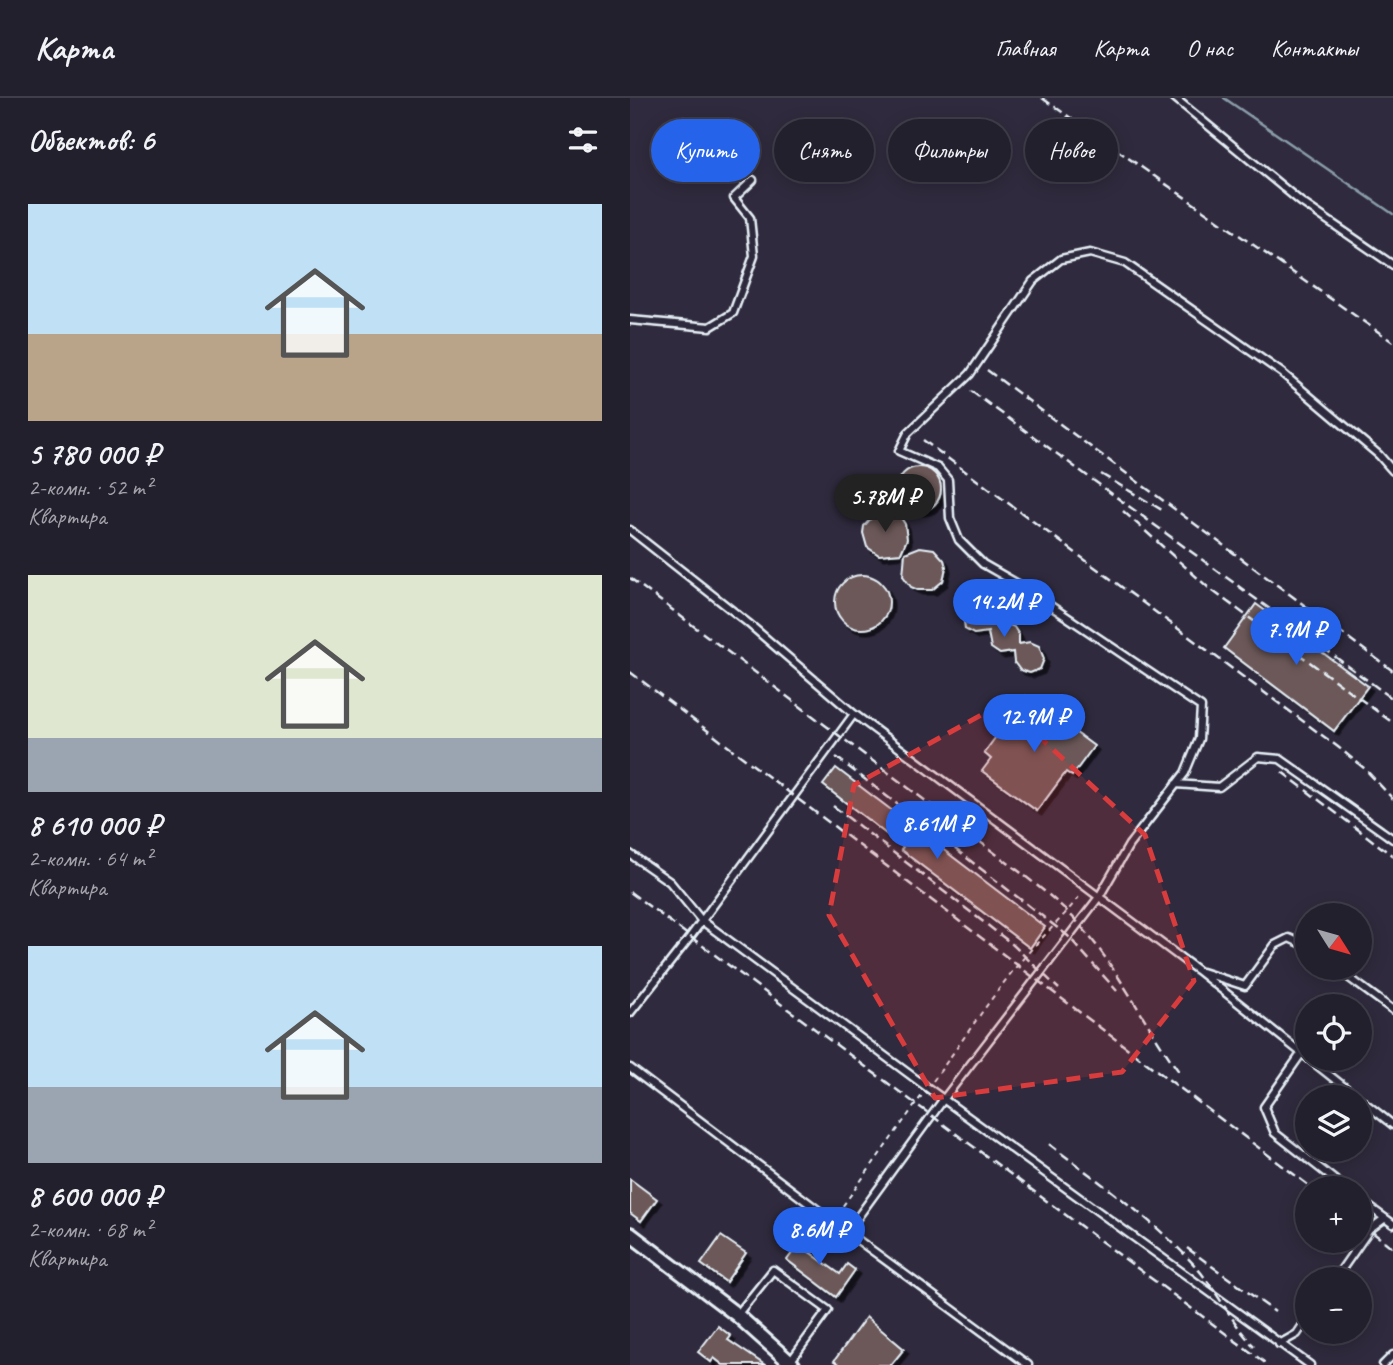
<!DOCTYPE html>
<html lang="ru">
<head>
<meta charset="utf-8">
<style>
  :root { --surface:#23202e; --page:#2b2836; --text:#f1f3f6; --muted:#a3a3aa; --line:#403e4a; --accent:#2563eb }
  body { margin:0; font-family:Caveat,sans-serif; background:var(--page); color:var(--text); height:100vh; display:flex; flex-direction:column; font-size:26px; white-space:nowrap }
  * { box-sizing:border-box; margin:0 }
  p { font-size:23px; color:var(--muted) }
  .icon { flex:none; width:38px; height:38px; fill:none; stroke:currentColor; stroke-width:2; stroke-linecap:round; stroke-linejoin:round }
  .map { position:relative; flex:1; overflow:hidden }
  .sheet { display:flex; flex-direction:column; background:var(--surface); width:630px }
  .sheet>* { flex:none }
  .banner { position:absolute; left:21px; top:21px; width:637px; height:63px; display:flex; gap:14px }
  .needle { width:46px; rotate:127deg }
  .controls { position:absolute; left:665px; top:805px; display:grid; gap:14px }
  .controls a { display:grid; place-items:center; width:77px; height:77px; border-radius:50%; background:var(--surface); box-shadow:0 4px 18px #0003,0 0 0 2px var(--line); font-size:35px }
  .price { position:absolute; translate:-50% -60px; padding:0 16px; border-radius:24px; background:var(--accent); color:#fff; font-size:23px; line-height:46px; filter:drop-shadow(0 2px 4px #0008) }
  .price::after { content:''; position:absolute; left:50%; top:42px; width:21px; height:16px; margin-left:-10px; background:inherit; clip-path:polygon(0 0,100% 0,50% 100%) }
  .price.active { background:#222; color:#fff }
  ul { padding:0; list-style:none }
  li { display:grid; align-content:center; gap:14px; height:371px; padding:0 28px }
  li span { display:grid; place-items:center; height:217px; border-radius:0px; color:#555 }
  li>.icon { margin-inline-start:auto }
  span .icon { width:126px; height:126px; fill:#fffc; stroke-width:1 }
  li b { font-size:30px }
  h2 { display:flex; justify-content:space-between; align-items:center; height:84px; padding:0 28px; font-size:30px }
  .chip { padding:0 24px; border-radius:32px; background:var(--surface); box-shadow:0 4px 18px #0003,0 0 0 2px var(--line); font-size:24px; line-height:63px }
  .chip.active { background:var(--accent); color:#fff }
  header { display:flex; align-items:center; gap:42px; box-sizing:border-box; height:98px; padding:0 35px; background:var(--surface); border-bottom:2px solid var(--line) }
  header strong { font-size:33px }
  nav { display:flex; gap:38px; margin-inline-start:auto; font-size:24px }
  main { display:flex; flex:1; min-height:0 }
  .map>svg:first-child { display:block }
  .lines { fill:none; stroke-linecap:round; stroke-linejoin:round }
  .stream { stroke:#8b9eab; stroke-width:2.5 }
  .building { fill:#6c5859; stroke:#e8f1f8; stroke-width:2; filter:url(#shadow) }
  .service-casing { stroke:#e8f1f8; stroke-width:11 }
  .minor-casing { stroke:#e8f1f8; stroke-width:18 }
  .path { stroke:#e8f1f8; stroke-width:2; stroke-dasharray:5 5; stroke-linecap:butt }
  .service { stroke:#2f2a3d; stroke-width:6 }
  .minor { stroke:#2f2a3d; stroke-width:12 }
  .rail { stroke:#e8f1f8; stroke-width:2.5; stroke-dasharray:10 5; stroke-linecap:butt }
  .marked { fill:#d83c3d; fill-opacity:0.2; stroke:#d83c3d; stroke-width:5; stroke-dasharray:14 9; stroke-linejoin:round }
</style>
</head>
<body>
<header>
<strong>Карта</strong>
<nav><a>Главная</a><a>Карта</a><a>О нас</a><a>Контакты</a></nav>
</header>
<main>
<section class="sheet">
<h2>Объектов: 6<svg class="icon" aria-label="filters" viewBox="0 0 24 24"><path d="M4 7h16M4 17h16"/><circle cx="9" cy="7" r="2"/><circle cx="15" cy="17" r="2"/></svg></h2>
<ul>
<li><span style="background:linear-gradient(#bfe0f5 60%,#b9a48a 0)"><svg class="icon" aria-label="home" viewBox="0 0 24 24"><path d="M3 11l9-7 9 7M6 9v11h12V9"/></svg></span><div><b>5 780 000 ₽</b><p>2-комн. · 52 m²</p><p>Квартира</p></div></li>
<li><span style="background:linear-gradient(#dfe7d0 75%,#9aa5b1 0)"><svg class="icon" aria-label="home" viewBox="0 0 24 24"><path d="M3 11l9-7 9 7M6 9v11h12V9"/></svg></span><div><b>8 610 000 ₽</b><p>2-комн. · 64 m²</p><p>Квартира</p></div></li>
<li><span style="background:linear-gradient(#bfe0f5 65%,#9aa5b1 0)"><svg class="icon" aria-label="home" viewBox="0 0 24 24"><path d="M3 11l9-7 9 7M6 9v11h12V9"/></svg></span><div><b>8 600 000 ₽</b><p>2-комн. · 68 m²</p><p>Квартира</p></div></li>
</ul>
</section>
<div class="map">
<svg width="763" height="1267" viewBox="0 0 763 1267">
  <defs>
    <filter id="shadow"><feDropShadow dx="4.5" dy="4.5" stdDeviation="0" flood-color="#0009"/></filter>
  </defs>
  <rect width="100%" height="100%" fill="#2f2a3d"/>
  <filter id="ink" filterUnits="userSpaceOnUse"><feTurbulence type="fractalNoise" baseFrequency=".0143" numOctaves="2"/><feDisplacementMap in="SourceGraphic" scale="14" xChannelSelector="R" yChannelSelector="G"/><feConvolveMatrix kernelMatrix="1 2 1 2 8 2 1 2 1" color-interpolation-filters="sRGB"/></filter>
  <g filter="url(#ink)">
    <g class="lines">
      <!-- stream -->
      <path class="stream" d="M594,0L763,116"/>
    </g>
    <!-- building -->
    <path class="building" d="M267 391a22 22 0 1 1 44 0a22 22 0 1 1-44 0Z
      M251,414L269,417L275,426L277,441L271,455L249,457L237,449L233,435L234,428L244,417Z
      M290,449L304,451L314,462L316,469L313,483L302,492H288L281,489L273,478L275,455Z
      M205 504a27 27 0 1 1 54 0a27 27 0 1 1-54 0Z
      M348,506L361,513L363,527L375,525L384,529L389,537V546L400,544L409,548L414,561L410,571L400,575L390,572L384,564L383,554L370,556L361,550L358,534L344,536L335,531L333,516L339,509Z
      M626,506L738,588L704,633L594,550Z
      M396,598L464,648L442,678L436,674L407,713L352,673L361,661L354,655Z
      M206,670L415,829L400,850L271,752L273,749L193,687Z
      M0,1081L27,1101L11,1123L0,1115Z
      M177,1135L187,1142L178,1153L210,1176L217,1166L225,1172L206,1199L157,1162Z
      M91,1138L116,1155L96,1184L71,1166Z
      M236,1219L274,1251L261,1267H210L204,1263Z
      M88,1228L101,1238L98,1242L135,1267H93L84,1260L81,1264L68,1254Z"/>
    <g class="lines">
      <!-- service casing -->
      <g class="service-casing">
        <path id="service" d="M545,0L671,104L763,167
          M0,222L80,229L103,215L124,158L120,120L104,100L123,82
          M0,432L118,525L224,616L567,872L727,999
          M546,686L589,689L628,659L650,661L763,741
          M0,756L40,784L71,822L298,990L680,1267
          M706,870L763,912
          M572,874L615,888L645,847L659,840L677,848
          M0,915L60,839L224,616
          M671,956L634,1009L645,1035L715,1090
          M0,970L217,1134L398,1267
          M730,1001L763,1027
          M730,1102L763,1126
          M217,1134L313,1002L469,799L499,747L555,675L569,641L571,609L388,486L353,466L329,442L320,420L318,382L308,370L269,353L278,335L340,276L403,183L431,161L460,155L495,165L652,275L749,357L763,373
          M705,1181L739,1132L754,1121
          M107,1217L143,1172L198,1212L160,1264
          M649,1246L667,1236L677,1221
          M753,1267L763,1257"/>
      </g>
      <!-- minor casing -->
      <g class="minor-casing">
        <path id="minor" d="M0,1136L107,1217L163,1267"/>
      </g>
      <!-- path -->
      <path class="path" d="M303,983C331,945 357,905 386,869C407,843 432,822 451,796
        M207,1116L293,996"/>
      <!-- service -->
      <use href="#service" class="service"/>
      <!-- minor -->
      <use href="#minor" class="minor"/>
      <!-- rail -->
      <path class="rail" d="M412,0L763,244
        M357,272L763,573
        M341,293L763,601
        M293,342L708,649L735,671L763,701
        M471,376L532,412
        M493,413L580,491L763,625
        M0,480L390,774C410,790 433,807 450,827C489,872 515,927 550,975
        M0,574L682,1090
        M206,659L438,838L487,893
        M652,674L763,758
        M203,708L382,846L429,891
        M0,794L638,1267
        M419,1046C470,1085 525,1122 567,1170C588,1194 603,1227 624,1248
        M730,1125L763,1150
        M557,1150L645,1214"/>
    </g>
  </g>
  <!-- marked area -->
  <path class="marked" d="M373,605L515,737L564,883L492,974L305,1000L199,817L224,687Z"/>
</svg>
<div class="controls">
<a><svg class="needle" viewBox="-14 -14 28 28"><path d="M0-13l5 13h-10z" fill="#e53935"/><path d="M0 13l5-13h-10z" fill="#a3a3aa"/></svg></a>
<a><svg class="icon" aria-label="locate" viewBox="0 0 24 24"><circle cx="12" cy="12" r="6"/><path d="M12 2v4M12 18v4M2 12h4M18 12h4"/></svg></a>
<a><svg class="icon" aria-label="layers" viewBox="0 0 24 24"><path d="M12 4l9 5-9 5-9-5zM3 14l9 5 9-5"/></svg></a>
<a>+</a>
<a>−</a>
</div>
<b class="price active" style="left:255px;top:436px">5.78M ₽</b>
<b class="price" style="left:374px;top:541px">14.2M ₽</b>
<b class="price" style="left:666px;top:569px">7.9M ₽</b>
<b class="price" style="left:404px;top:656px">12.9M ₽</b>
<b class="price" style="left:307px;top:763px">8.61M ₽</b>
<b class="price" style="left:189px;top:1169px">8.6M ₽</b>
<div class="banner">
<a class="chip active">Купить</a>
<a class="chip">Снять</a>
<a class="chip">Фильтры</a>
<a class="chip">Новое</a>
</div>
</div>
</main>
</body>
</html>
